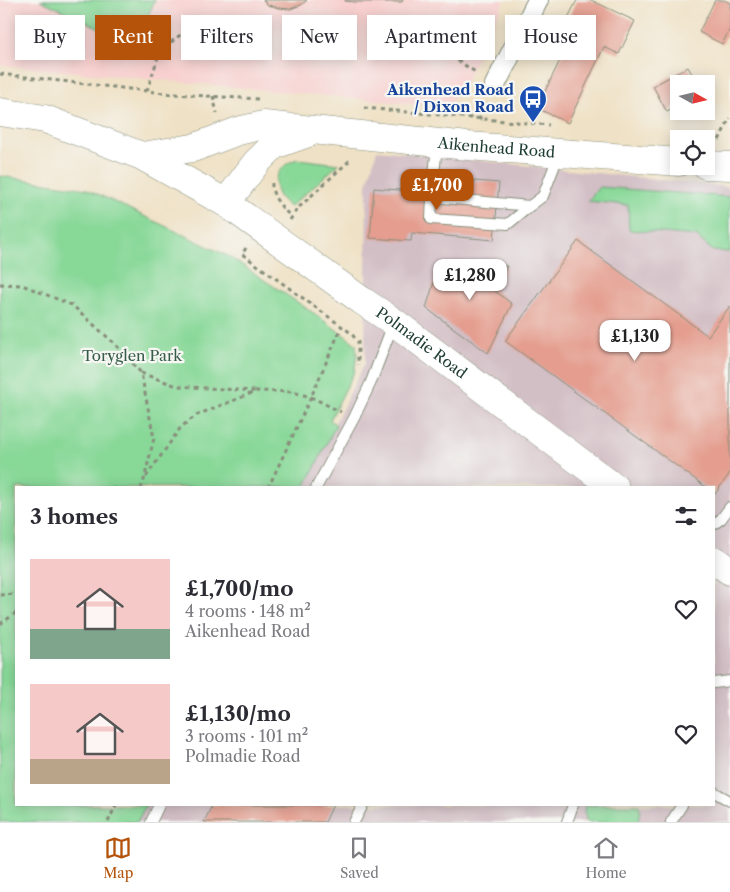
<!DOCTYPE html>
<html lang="en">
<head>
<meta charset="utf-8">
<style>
  :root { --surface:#fff; --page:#f7f7f7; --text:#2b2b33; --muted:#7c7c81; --line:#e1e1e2; --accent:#b45309 }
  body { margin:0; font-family:"Libre Caslon Text",serif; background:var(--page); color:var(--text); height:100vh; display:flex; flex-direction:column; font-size:19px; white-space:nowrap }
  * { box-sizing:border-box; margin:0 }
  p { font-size:16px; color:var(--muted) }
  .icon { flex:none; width:28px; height:28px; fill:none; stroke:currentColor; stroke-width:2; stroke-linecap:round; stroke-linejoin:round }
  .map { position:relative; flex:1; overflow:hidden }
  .side { position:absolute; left:15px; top:486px; width:700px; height:320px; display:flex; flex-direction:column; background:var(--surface); border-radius:0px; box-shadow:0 2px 12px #0003 }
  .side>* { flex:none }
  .top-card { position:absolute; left:15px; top:15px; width:700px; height:45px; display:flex; gap:10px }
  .needle { width:32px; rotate:98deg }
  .buttons { position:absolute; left:670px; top:75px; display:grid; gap:10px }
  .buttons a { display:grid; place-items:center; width:45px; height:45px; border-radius:0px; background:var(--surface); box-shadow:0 2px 12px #0003; font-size:25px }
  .price { position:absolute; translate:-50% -42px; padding:0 11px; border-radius:10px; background:#fff; color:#222; font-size:16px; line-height:32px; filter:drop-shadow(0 1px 2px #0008) }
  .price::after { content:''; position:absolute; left:50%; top:30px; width:15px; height:11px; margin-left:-8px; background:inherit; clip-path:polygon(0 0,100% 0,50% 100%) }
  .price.on { background:var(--accent); color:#fff }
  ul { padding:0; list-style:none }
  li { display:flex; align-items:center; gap:15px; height:125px; padding:0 15px }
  li span { display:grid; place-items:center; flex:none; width:140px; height:100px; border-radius:0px; color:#555 }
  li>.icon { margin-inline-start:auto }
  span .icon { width:60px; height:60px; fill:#fffc; stroke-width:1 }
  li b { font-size:21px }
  h2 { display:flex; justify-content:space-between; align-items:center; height:60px; padding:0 15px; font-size:21px }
  .tag { padding:0 18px; border-radius:0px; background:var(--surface); box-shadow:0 2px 12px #0003; font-size:18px; line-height:45px }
  .tag.on { background:var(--accent); color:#fff }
  .tab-bar { display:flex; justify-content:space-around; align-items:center; height:70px; border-top:1px solid var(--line); background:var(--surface); font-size:14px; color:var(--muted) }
  .tab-bar a { display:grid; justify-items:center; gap:2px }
  .tab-bar .on { color:var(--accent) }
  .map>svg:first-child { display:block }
  .built { fill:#f7d0cf }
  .industrial { fill:#d2bec5 }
  .green { fill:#88d898; stroke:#548a66 }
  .building { fill:#e49d8e }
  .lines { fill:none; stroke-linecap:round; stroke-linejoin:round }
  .lane-casing { stroke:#878f7c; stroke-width:12 }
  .street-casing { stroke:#878f7c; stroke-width:22 }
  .primary-casing { stroke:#878f7c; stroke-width:29 }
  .path { stroke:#878f7c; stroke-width:3; stroke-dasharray:4 4; stroke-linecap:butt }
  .lane { stroke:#fff; stroke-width:10 }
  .street { stroke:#fff; stroke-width:20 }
  .primary { stroke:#fff; stroke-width:28 }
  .labels { text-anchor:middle; stroke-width:4.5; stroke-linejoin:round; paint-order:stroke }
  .transit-label { font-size:15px; font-weight:bold; fill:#164399; stroke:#f6f6f2; text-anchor:end }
  .street-label { font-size:15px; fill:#1f3d34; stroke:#f6f6f2 }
  .park-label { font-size:15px; fill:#345c48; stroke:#f6f6f2 }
</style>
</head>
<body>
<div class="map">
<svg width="730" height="822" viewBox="0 0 730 822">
  <rect width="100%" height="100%" fill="#f6f6f2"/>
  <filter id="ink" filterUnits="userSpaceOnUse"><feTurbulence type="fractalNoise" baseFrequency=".02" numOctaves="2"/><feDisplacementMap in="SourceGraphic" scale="10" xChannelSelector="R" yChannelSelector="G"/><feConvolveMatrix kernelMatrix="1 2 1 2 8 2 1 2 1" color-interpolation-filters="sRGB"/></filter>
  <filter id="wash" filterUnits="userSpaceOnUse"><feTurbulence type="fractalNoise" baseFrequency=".0096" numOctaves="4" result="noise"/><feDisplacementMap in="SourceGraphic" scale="20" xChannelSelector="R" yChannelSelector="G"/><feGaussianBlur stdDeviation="1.12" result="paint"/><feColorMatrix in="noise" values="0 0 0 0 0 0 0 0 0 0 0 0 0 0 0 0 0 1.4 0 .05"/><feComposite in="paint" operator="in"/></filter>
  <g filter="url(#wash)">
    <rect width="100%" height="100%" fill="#efe1c5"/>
    <!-- built -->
    <path class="built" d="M0,0H505L461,91L445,107L0,65Z"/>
    <!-- industrial -->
    <path class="industrial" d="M377,150L730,187V822H137L145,805H714V488L303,487L365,363L367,184Z"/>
    <!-- green -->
    <path class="green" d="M40,0H155L135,45Z
      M298,159L339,164L290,207C286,204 281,200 279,196C269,179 282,163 298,159Z
      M0,176L87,189L230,257L315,314L356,344L357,355L354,372L330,420L336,425L305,487L16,488V805H146L137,822H0Z
      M599,187L730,197V252L713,251L696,236L629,230L628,205L588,201Z
      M585,805H639L640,809L638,822H587L584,811Z"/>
    <g id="blocks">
      <!-- building -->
      <path class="building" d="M263,0H307L301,5L290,9L279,8L268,5Z
        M345,0H403L402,2H353L345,1Z
        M577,0H591L635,21L619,54L604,47L568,123L537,108L575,29L565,24Z
        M715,0H724L730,3V29L722,44L699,32Z
        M688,67L698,84H679V105L667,112L653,86Z
        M439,178L499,183L494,240L412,233L411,241L370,238L374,188L438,193Z
        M578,241L708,336L730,306V473L715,494L714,492V488H707L505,341Z
        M462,262L507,266L495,291L512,304L488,353L426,308L440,263L462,265Z
        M212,805H333L325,822H204Z"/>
    </g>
  </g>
  <g filter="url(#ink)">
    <use href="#blocks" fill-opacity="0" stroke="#878f7c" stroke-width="1"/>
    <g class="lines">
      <!-- lane casing -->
      <g class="lane-casing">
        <path id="lane" d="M437,144L432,197L530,206L543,196L559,154
          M432,197L431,219L508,224L530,206
          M316,488L354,418L371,382L393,324
          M714,524L721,519L730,507
          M714,683L730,681
          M714,792L730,801
          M151,822L159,805
          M354,822L363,805
          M567,822L573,805
          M671,822L682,805"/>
      </g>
      <!-- street casing -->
      <g class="street-casing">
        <path id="street" d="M495,85L538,0"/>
      </g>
      <!-- primary casing -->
      <g class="primary-casing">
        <g id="primary">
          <path id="s1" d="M0,112L45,119L142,156L226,203L361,300L394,322L615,488"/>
          <path id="s2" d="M142,156L193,148L238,131L264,125L468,146L679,162"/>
          <path d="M706,165L730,166"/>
          <path d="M226,203L256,163L274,145L308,133"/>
          <path d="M714,560L730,571"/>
        </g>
      </g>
      <!-- path -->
      <path class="path" d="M444,52L477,73
        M0,74L173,94L258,99
        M147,91L160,51L199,20
        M213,96L217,113
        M364,108L549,125
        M479,120L487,103
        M687,137L702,139
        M719,140L730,118
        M272,183C271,197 282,207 290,216
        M290,220L297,209L349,161H351
        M246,248L242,254L351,333L358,342V365
        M0,284L22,285L72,305L115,344L141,373L154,438L144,480L141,488
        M141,373L177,386L255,391
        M146,477L181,427L197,415L257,391L293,392L311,397L341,412
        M268,488L311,397L342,326
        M0,595L16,594
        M0,624L16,613
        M108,822L116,805"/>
      <!-- lane -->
      <use href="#lane" class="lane"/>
      <!-- street -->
      <use href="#street" class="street"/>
      <!-- primary -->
      <use href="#primary" class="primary"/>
    </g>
  </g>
  <!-- icons -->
  <defs>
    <g id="bus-pin" transform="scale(1.4375)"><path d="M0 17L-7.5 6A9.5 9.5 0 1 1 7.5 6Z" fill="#1a4fb4" stroke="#f6f6f2"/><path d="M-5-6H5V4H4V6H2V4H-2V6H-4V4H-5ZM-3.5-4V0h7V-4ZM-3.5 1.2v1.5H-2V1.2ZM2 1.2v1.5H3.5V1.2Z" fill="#fff"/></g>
  </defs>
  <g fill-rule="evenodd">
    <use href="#bus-pin" x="533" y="99"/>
  </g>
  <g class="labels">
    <!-- transit labels -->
    <g class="transit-label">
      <text x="514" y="95">Aikenhead Road<tspan x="514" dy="17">/ Dixon Road</tspan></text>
    </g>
    <!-- street labels -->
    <g class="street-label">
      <text dy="5" stroke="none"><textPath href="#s2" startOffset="360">Aikenhead Road</textPath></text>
      <text dy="5" stroke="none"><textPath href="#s1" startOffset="486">Polmadie Road</textPath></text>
    </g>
    <!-- park labels -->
    <g class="park-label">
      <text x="132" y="361">Toryglen Park</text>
    </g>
  </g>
</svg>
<div class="buttons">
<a><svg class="needle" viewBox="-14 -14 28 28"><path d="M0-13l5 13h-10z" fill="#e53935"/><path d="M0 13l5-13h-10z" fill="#7c7c81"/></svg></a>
<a><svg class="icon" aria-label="locate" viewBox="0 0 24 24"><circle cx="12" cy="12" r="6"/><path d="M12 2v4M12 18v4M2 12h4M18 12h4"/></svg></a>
</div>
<b class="price on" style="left:437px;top:211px">£1,700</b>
<b class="price" style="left:470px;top:301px">£1,280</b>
<b class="price" style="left:635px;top:362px">£1,130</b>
<div class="top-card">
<a class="tag">Buy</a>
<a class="tag on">Rent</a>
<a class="tag">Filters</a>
<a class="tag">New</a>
<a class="tag">Apartment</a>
<a class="tag">House</a>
</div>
<section class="side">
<h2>3 homes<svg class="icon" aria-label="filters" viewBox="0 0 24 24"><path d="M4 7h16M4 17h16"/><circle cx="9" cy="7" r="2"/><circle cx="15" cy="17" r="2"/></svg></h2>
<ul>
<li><span style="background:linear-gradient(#f6c9c9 70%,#7fa58c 0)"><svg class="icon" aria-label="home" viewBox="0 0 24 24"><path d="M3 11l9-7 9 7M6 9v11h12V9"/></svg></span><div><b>£1,700/mo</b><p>4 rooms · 148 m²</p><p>Aikenhead Road</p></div><svg class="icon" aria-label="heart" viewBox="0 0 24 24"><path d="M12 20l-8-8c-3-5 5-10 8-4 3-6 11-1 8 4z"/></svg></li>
<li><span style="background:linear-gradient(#f6c9c9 75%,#b9a48a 0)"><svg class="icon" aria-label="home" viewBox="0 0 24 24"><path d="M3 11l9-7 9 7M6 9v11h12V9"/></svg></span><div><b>£1,130/mo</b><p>3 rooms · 101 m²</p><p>Polmadie Road</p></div><svg class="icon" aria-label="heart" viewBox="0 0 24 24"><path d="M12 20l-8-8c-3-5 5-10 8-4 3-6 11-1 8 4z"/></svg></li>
</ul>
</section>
</div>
<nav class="tab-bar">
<a class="on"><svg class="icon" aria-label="map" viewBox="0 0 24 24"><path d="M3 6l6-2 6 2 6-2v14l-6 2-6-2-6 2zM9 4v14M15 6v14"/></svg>Map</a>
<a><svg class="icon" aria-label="saved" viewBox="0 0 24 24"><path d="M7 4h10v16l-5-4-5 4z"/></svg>Saved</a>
<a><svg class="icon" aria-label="home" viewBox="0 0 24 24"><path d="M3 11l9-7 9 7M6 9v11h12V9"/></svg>Home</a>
</nav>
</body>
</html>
